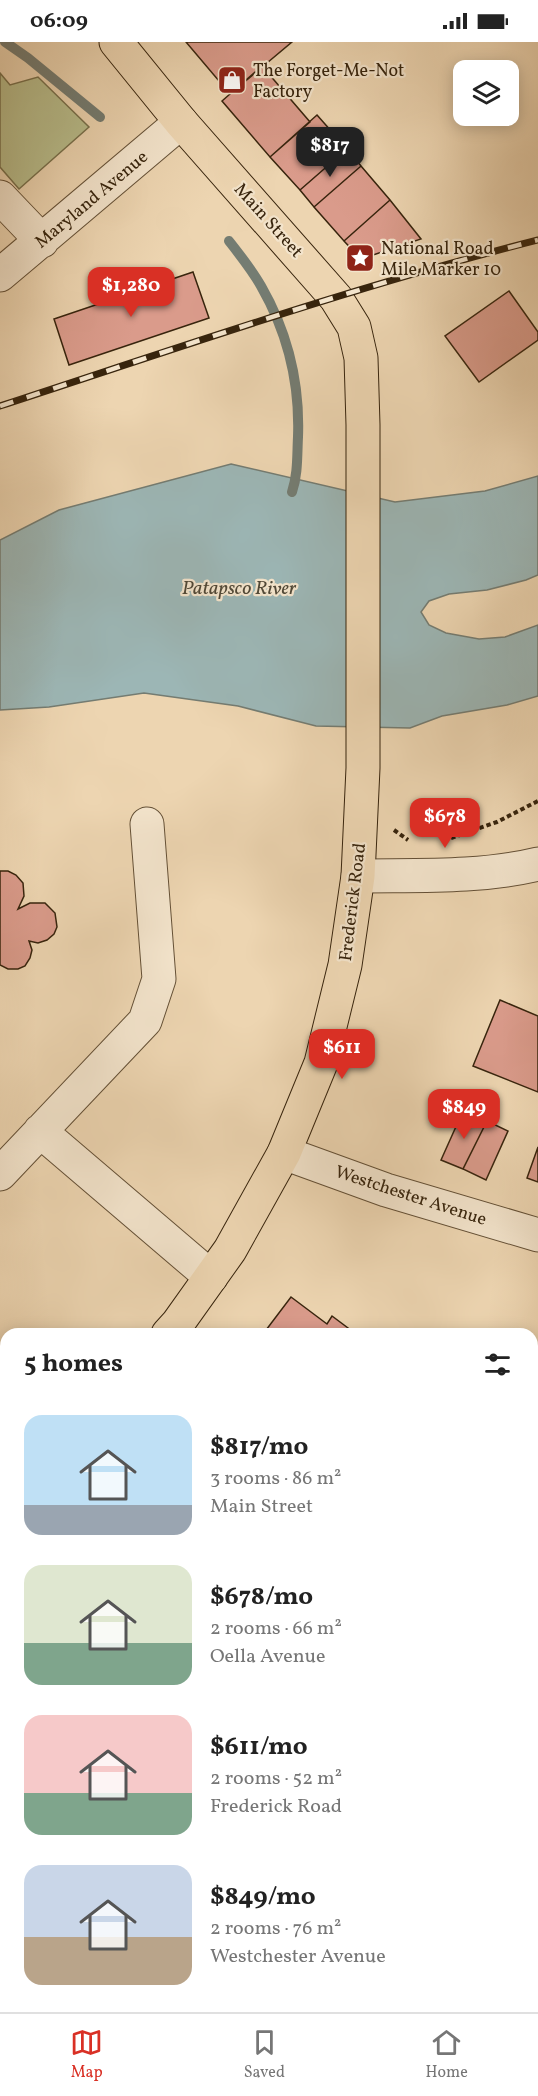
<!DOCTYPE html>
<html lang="en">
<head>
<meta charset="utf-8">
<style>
  :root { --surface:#fff; --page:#f6f6f6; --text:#222; --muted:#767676; --line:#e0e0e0; --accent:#d93025 }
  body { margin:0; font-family:Vollkorn,serif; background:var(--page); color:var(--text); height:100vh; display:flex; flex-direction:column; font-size:22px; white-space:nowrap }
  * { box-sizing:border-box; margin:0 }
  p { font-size:20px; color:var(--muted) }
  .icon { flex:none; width:33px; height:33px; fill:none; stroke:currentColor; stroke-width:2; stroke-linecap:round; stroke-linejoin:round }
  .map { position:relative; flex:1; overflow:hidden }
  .panel { position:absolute; left:0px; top:1286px; width:538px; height:686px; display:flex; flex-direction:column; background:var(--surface); border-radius:18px 18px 0 0; box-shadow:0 3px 15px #0003 }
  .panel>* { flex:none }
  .buttons { position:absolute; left:453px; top:18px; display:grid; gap:12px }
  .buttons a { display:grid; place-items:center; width:66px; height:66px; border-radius:12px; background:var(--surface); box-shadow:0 3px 15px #0003; font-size:30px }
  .price { position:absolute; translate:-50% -51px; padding:0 14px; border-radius:12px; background:var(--accent); color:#fff; font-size:20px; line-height:39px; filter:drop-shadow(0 2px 3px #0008) }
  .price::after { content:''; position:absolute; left:50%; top:36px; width:18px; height:14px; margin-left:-9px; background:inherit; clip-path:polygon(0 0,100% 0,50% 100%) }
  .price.current { background:#222; color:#fff }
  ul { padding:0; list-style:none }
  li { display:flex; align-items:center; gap:18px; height:150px; padding:0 24px }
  li span { display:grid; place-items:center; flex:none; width:168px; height:120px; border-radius:18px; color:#555 }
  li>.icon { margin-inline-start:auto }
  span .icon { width:72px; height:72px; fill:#fffc; stroke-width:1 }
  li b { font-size:26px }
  h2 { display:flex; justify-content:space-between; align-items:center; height:72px; padding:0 24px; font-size:26px }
  .status { display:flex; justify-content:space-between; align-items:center; height:42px; padding:0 30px; background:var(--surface); direction:ltr }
  .status svg { height:16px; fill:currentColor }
  .tab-bar { display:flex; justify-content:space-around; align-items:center; height:84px; border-top:2px solid var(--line); background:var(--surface); font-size:16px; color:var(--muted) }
  .tab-bar a { display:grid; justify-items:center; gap:3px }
  .tab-bar .current { color:var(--accent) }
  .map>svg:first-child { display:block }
  .green { fill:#b8bd8c; stroke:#78704c; stroke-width:1.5 }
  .water { fill:#9cb6b5; stroke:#747c72; stroke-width:1.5 }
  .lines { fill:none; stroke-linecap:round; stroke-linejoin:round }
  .stream { stroke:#747c72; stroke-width:10 }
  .building { fill:#da9b8b; stroke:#37240d; stroke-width:1.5 }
  .minor-casing { stroke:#645036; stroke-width:35 }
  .major-casing { stroke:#37240d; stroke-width:35 }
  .path { stroke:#37240d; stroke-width:4; stroke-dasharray:4.5 3; stroke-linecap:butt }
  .minor { stroke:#f3e4cc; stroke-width:33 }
  .major { stroke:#edd5b1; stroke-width:33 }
  .rail-casing { stroke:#37240d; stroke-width:7 }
  .rail { stroke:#f3e4cc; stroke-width:4.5; stroke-dasharray:14; stroke-linecap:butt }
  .labels { text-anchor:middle; stroke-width:4.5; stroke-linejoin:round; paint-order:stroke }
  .poi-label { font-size:18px; fill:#37240d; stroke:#f3e4cc; text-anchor:start }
  .street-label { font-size:18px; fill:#37240d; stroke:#f3e4cc }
  .water-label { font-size:20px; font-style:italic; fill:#504837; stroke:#f3e4cc }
</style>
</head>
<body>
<div class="status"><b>06:09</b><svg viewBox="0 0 49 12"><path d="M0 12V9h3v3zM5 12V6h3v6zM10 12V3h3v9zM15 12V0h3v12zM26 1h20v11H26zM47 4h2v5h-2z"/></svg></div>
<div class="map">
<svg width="538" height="1970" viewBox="0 0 538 1970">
  <rect width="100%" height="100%" fill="#edd5b1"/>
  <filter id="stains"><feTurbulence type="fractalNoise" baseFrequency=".00333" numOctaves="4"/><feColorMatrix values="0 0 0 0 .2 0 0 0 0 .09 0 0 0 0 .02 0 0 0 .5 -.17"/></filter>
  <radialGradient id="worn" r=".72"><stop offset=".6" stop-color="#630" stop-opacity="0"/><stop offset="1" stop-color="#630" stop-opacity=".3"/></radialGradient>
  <!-- green -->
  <path class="green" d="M0,31L10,43L38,35L89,85L19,147L0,125Z
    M538,1414V1542L533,1543L532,1417Z
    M6,1512V1728L0,1736V1518Z
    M0,1797L6,1806V1965H186L187,1970H0Z"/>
  <!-- water -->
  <path class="water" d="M231,422L395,460L485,449L538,434V533L526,538L487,548L449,552L429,559L421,570L429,583L446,591L479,597L505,595L538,583V654L507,663L442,674L410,686L316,684L238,664L144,651L49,665L0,668V498L59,468Z"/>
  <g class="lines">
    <!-- stream -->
    <path class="stream" d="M5,0L28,16L100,75
      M229,199C240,213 252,228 261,244C288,291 300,341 298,395C297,414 298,432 292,450"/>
  </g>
  <!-- building -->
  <path class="building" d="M186,0H292L230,52Z
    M262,24L310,80L270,115L222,59Z
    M317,73L347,107L300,148L270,115Z
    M347,107L361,124L314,165L300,148Z
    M361,124L390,158L344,199L314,165Z
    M390,158L421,197L361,217L344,199Z
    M193,230L209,276L69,323L54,277Z
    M509,249L538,290V298L479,340L445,294Z
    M0,829H8L16,833L23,841L24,854L18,867L30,861H45L55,871L57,885L54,892L47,898L38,901L29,899L32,908L30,916L25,924L18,927H8L0,923Z
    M500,958L538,974V1050L473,1024Z
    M463,1069L487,1079L463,1127L441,1118Z
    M487,1079L508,1089L486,1138L463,1127Z
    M538,1105V1140L527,1136Z
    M291,1255L327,1282L332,1274L356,1292H263Z
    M532,1946L538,1948V1970H504L506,1965H532Z"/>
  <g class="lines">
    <!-- minor casing -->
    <g class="minor-casing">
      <path id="minor" d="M0,155L42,199
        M0,233L181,80
        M358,834C418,833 480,836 538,822
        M40,1089L211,1235
        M284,1111L386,1148L538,1193
        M0,1132L145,979L159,937L147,782"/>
    </g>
    <!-- major casing -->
    <g class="major-casing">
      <path id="major" d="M116,0L181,80L336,256L354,285L361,316L363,383V726L358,834L345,923L321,1021L284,1111L230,1208L178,1281L168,1292
        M0,1446L6,1440"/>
    </g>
    <!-- path -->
    <path class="path" d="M394,788L408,798
      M451,796L497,780L538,759"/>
    <!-- minor -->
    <use href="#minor" class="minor"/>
    <!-- major -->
    <use href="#major" class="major"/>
    <!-- rail casing -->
    <g class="rail-casing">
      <path id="rail" d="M0,364C178,306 356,244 538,198"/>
    </g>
    <!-- rail -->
    <use href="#rail" class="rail"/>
  </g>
  <!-- icons -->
  <defs>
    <g id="shop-square" transform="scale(1.5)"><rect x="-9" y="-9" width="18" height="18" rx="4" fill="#8f2418" stroke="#f3e4cc"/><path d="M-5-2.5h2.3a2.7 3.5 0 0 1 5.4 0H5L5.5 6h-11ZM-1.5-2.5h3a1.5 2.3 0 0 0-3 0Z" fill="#fff"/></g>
    <g id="sight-square" transform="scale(1.5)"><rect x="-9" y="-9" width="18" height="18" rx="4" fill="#8f2418" stroke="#f3e4cc"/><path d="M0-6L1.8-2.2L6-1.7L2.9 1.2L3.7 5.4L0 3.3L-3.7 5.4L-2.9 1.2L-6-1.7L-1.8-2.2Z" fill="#fff"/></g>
  </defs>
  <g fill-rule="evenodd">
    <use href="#shop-square" x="232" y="38"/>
    <use href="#sight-square" x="360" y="216"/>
  </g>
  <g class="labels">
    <!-- poi labels -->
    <g class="poi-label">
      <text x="253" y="34">The Forget-Me-Not<tspan x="253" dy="21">Factory</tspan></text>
      <text x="381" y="212">National Road<tspan x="381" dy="21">Mile Marker 10</tspan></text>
    </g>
    <!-- street labels -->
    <g class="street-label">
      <text transform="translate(91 157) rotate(-40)" y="6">Maryland Avenue</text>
      <text transform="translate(269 178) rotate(48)" y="6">Main Street</text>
      <text transform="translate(352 860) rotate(-83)" y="6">Frederick Road</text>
      <text transform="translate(411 1153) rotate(18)" y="6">Westchester Avenue</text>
    </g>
    <!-- water labels -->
    <g class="water-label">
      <text x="239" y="552">Patapsco River</text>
    </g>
  </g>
  <rect width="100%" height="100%" filter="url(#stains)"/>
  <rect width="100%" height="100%" fill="url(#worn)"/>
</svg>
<div class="buttons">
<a><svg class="icon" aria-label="layers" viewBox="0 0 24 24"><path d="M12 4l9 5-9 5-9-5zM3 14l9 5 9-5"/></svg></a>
</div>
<b class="price current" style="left:330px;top:136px">$817</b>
<b class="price" style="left:131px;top:276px">$1,280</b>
<b class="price" style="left:445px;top:807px">$678</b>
<b class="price" style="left:342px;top:1038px">$611</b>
<b class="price" style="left:464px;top:1098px">$849</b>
<section class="panel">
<h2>5 homes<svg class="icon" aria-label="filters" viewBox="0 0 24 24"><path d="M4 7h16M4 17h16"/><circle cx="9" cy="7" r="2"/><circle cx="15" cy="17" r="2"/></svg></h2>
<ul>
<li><span style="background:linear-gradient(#bfe0f5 75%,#9aa5b1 0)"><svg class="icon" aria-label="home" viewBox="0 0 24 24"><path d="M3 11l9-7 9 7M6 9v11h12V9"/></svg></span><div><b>$817/mo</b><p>3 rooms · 86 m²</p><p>Main Street</p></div></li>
<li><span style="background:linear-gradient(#dfe7d0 65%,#7fa58c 0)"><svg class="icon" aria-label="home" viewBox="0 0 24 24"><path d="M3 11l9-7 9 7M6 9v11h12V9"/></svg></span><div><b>$678/mo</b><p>2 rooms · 66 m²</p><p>Oella Avenue</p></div></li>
<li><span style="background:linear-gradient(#f6c9c9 65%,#7fa58c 0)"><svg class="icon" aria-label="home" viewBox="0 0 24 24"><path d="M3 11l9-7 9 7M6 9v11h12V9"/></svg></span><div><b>$611/mo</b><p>2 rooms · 52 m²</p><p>Frederick Road</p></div></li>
<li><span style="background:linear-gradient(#c9d6e8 60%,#b9a48a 0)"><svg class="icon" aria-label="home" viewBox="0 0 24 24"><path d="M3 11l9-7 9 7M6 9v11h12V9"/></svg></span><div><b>$849/mo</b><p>2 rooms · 76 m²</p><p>Westchester Avenue</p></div></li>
</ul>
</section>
</div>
<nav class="tab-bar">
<a class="current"><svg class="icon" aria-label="map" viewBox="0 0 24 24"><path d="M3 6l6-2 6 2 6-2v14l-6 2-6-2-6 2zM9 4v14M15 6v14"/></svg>Map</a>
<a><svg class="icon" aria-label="saved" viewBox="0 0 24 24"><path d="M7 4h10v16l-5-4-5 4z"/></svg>Saved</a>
<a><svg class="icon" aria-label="home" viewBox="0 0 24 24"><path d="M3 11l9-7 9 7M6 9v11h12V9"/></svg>Home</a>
</nav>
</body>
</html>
